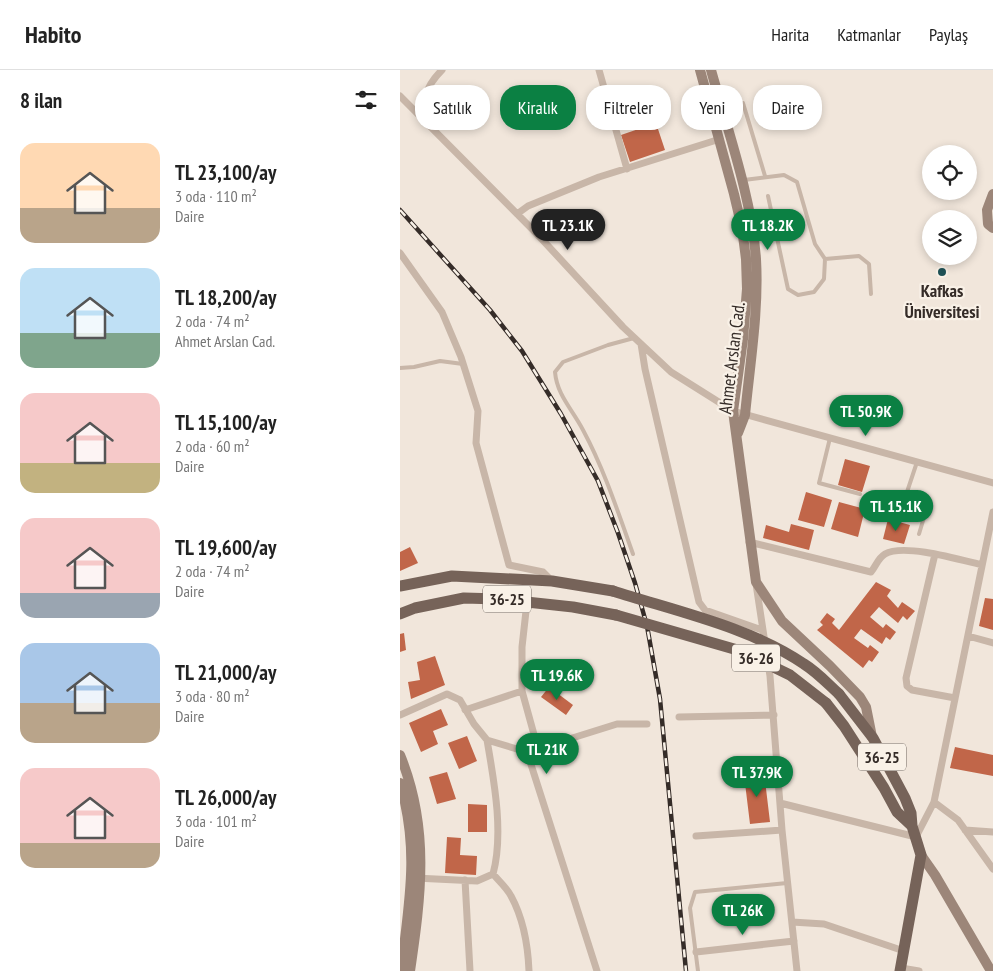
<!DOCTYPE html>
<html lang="tr">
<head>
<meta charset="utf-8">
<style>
  :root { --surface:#fff; --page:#f2f2f2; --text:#222; --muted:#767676; --line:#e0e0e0; --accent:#0b8043 }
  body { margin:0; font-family:"PT Sans Narrow",sans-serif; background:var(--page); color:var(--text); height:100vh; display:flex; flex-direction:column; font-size:19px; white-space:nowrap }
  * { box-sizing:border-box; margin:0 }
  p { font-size:16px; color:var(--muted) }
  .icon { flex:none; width:28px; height:28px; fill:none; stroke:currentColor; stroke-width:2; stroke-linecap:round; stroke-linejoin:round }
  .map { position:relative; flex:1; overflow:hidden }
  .drawer { display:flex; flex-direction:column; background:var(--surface); width:400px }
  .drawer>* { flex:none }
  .banner { position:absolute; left:15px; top:15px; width:475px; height:45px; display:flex; gap:10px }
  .fabs { position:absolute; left:522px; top:75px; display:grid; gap:10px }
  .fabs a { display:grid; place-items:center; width:55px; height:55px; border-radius:50%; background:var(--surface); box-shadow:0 2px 8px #0003; font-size:25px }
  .price { position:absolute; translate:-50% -42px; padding:0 11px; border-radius:18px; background:var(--accent); color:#fff; font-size:16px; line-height:32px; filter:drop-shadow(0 1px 2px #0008) }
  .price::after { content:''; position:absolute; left:50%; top:30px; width:15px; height:11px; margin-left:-8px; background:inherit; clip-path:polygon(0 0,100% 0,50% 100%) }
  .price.active { background:#222; color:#fff }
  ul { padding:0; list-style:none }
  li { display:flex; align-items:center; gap:15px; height:125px; padding:0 20px }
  li span { display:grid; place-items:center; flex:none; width:140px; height:100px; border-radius:15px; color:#555 }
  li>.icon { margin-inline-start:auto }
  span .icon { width:60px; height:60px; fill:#fffc; stroke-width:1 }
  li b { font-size:21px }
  h2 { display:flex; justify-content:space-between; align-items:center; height:60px; padding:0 20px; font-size:21px }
  .pill { padding:0 18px; border-radius:20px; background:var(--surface); box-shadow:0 2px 8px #0003; font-size:18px; line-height:45px }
  .pill.active { background:var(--accent); color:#fff }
  header { display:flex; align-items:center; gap:30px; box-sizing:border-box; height:70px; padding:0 25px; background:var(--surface); border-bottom:1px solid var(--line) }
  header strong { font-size:24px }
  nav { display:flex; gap:28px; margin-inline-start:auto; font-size:18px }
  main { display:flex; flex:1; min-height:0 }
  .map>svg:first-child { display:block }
  .building { fill:#c16649 }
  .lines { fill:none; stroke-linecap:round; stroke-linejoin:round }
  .lane { stroke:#c8b6a8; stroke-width:4 }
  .street { stroke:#c8b6a8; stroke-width:7 }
  .secondary { stroke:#9c8679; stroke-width:10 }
  .primary { stroke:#766359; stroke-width:11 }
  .rail-casing { stroke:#352c28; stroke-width:4.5 }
  .rail { stroke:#f9f1e7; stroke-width:2.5; stroke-dasharray:8; stroke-linecap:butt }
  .primary-bridge { stroke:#766359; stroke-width:11 }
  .poi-dot { fill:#1f5155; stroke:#f9f1e7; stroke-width:2 }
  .labels { text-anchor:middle; stroke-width:4.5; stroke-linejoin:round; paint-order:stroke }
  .shield { fill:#f9f1e7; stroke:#706761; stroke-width:1 }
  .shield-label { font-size:16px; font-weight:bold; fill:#352c28 }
  .poi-label { font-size:18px; font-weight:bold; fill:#352c28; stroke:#f9f1e7 }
  .street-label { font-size:18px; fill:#352c28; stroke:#f9f1e7 }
</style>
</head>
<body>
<header>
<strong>Habito</strong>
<nav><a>Harita</a><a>Katmanlar</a><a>Paylaş</a></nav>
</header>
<main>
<section class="drawer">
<h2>8 ilan<svg class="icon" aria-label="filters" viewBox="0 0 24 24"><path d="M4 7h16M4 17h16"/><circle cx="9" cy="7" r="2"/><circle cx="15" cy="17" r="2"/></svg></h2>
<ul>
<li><span style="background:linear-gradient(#ffd9b3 65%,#b9a48a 0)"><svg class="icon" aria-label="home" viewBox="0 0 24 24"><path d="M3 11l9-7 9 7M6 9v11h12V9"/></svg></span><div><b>TL 23,100/ay</b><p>3 oda · 110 m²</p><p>Daire</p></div></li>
<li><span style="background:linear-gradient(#bfe0f5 65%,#7fa58c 0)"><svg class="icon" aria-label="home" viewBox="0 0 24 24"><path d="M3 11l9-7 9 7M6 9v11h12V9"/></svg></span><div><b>TL 18,200/ay</b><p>2 oda · 74 m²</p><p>Ahmet Arslan Cad.</p></div></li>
<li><span style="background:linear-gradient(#f6c9c9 70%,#c2b280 0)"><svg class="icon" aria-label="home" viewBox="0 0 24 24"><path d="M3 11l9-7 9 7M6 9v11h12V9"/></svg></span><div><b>TL 15,100/ay</b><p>2 oda · 60 m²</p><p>Daire</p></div></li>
<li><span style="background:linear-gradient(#f6c9c9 75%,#9aa5b1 0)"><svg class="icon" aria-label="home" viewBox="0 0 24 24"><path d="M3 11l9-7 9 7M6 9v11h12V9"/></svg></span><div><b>TL 19,600/ay</b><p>2 oda · 74 m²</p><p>Daire</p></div></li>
<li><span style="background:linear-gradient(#a9c7e8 60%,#b9a48a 0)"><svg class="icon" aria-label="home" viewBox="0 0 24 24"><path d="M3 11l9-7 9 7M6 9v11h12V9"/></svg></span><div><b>TL 21,000/ay</b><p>3 oda · 80 m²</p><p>Daire</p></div></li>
<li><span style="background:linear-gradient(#f6c9c9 75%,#b9a48a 0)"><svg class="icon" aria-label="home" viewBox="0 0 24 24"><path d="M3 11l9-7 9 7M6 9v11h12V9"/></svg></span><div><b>TL 26,000/ay</b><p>3 oda · 101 m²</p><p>Daire</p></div></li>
</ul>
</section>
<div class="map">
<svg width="593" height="901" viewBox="0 0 593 901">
  <rect width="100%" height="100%" fill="#f1e6db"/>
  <!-- building -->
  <path class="building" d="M256,53L265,80L230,92L221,65Z
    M445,389L470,396L462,422L438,415Z
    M406,422L432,430L424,457L398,450Z
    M439,432L465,439L458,467L431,459Z
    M488,449L510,455L504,474L483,469Z
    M391,454L414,460L409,480L363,468L366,455L389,462Z
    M10,477L18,493L0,501V482Z
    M476,512L491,520L487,526L498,538L502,532L515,541L507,550L503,546L498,553L479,537L470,547L483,558L486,554L496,562L490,570L486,567L482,574L461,559L454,568L468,578L470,575L479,582L472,592L469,590L463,598L417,560L423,555L420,552L427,543L435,549L432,553L439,560Z
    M585,528L593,529V560L579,556Z
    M4,563L6,580L0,582V564Z
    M35,586L45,615L11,629L8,612L20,610L17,592Z
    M149,617L173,635L166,645L141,627Z
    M41,639L48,655L33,661L38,674L21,682L9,653Z
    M67,666L77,691L59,699L48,673Z
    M555,677L593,685V706L550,698Z
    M47,702L56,729L37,734L29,707Z
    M364,702L370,752L350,754L344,705Z
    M68,734L87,735V762H68Z
    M47,767L61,768L60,785L77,786L76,805L45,803Z"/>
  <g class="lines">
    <!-- lane -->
    <path class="lane" d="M343,33L365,106
      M344,110L384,105L397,112L415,174L425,189L459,186L469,194L471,224
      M368,126L388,219L398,225L414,222L424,209L425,189
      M0,298L14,297L40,291L63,294
      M430,368L419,413L460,424
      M517,392L502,437L525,444L519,464
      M233,484C218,442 204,399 183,360C172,339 157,325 155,302L163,292L208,275L234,268
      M298,901L290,838L295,822L387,813"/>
    <!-- street -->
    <path class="street" d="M199,0L227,99
      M0,26L138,165L223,257L271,302L333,341L593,413
      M27,52C24,28 24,18 42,0
      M117,144L128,136L199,107L320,69
      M0,183L42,242L61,287L78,341L76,373L109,495L143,502L152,511
      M241,274L245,299L299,532L305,540L362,560
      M349,472L471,502C476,496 478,488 485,484C504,473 561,490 582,495
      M535,484L506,608L507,616L512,620L555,628
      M356,514L370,606L382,760L397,901
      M127,532L122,577V621L138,679
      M568,566L593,573
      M65,640L122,621
      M0,645L47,624L60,630L74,654L87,670L127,682L197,901
      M279,647L374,645
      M134,680L217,654H247
      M534,732L558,750L593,799
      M380,733L516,767L534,732L593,442
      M565,760L593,762
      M296,766L382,760
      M93,804C99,811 107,818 111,826C123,848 128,876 129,901
      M15,808L77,811L93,804C104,763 94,711 87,670
      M65,810L70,901
      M392,852L424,854L504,881
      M296,882L394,871
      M501,898L519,901"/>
    <!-- secondary -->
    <path class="secondary" d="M300,0L334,124L342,158L346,189L347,219L343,269L333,341L356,512L382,551L430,596L460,627L466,637L472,667
      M311,0C327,58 352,129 356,189C359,240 350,293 345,345L338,363
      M593,124L587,140L588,154L593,158
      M0,685C30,758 21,826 10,901
      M0,713C20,780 9,833 1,901
      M521,785L535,805L591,901"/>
    <!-- primary -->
    <path class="primary" d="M0,516L52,506L152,511L213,521
      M0,544L15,538L64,528L99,529L173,537L216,545
      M439,624L473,668L505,728L511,743L512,756L521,785L500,901
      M426,633L444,656L484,718L497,742L512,756"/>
    <!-- rail casing -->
    <g class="rail-casing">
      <path id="rail" d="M0,140L90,240L122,281L161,344L198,411L218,463L235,513L247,556L260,629L286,901"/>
    </g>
    <!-- rail -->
    <use href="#rail" class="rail"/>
    <!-- primary-bridge -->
    <path class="primary-bridge" d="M213,521C275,541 350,557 404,594C417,602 428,614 439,624
      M216,545L341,581L390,605L426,633"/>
  </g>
  <!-- markers -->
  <circle class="poi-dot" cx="542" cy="202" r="5"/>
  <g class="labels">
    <!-- shield labels -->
    <g class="shield">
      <rect x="83" y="515.5" width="48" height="27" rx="4"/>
      <rect x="332" y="574.5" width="48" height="27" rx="4"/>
      <rect x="458" y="673.5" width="48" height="27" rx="4"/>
    </g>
    <g class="shield-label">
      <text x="107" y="535">36-25</text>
      <text x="356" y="594">36-26</text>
      <text x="482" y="693">36-25</text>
    </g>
    <!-- poi labels -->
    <g class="poi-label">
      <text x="542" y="227">Kafkas<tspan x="542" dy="21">Üniversitesi</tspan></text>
    </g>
    <!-- street labels -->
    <g class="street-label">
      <text transform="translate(332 288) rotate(-83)" y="6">Ahmet Arslan Cad.</text>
    </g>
  </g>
</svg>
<div class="fabs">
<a><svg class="icon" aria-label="locate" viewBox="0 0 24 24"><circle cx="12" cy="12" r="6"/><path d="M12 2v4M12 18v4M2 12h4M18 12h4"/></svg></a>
<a><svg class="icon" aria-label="layers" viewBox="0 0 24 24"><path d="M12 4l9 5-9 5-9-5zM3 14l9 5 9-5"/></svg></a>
</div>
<b class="price active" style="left:168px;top:181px">TL 23.1K</b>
<b class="price" style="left:368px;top:181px">TL 18.2K</b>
<b class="price" style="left:466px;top:367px">TL 50.9K</b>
<b class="price" style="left:496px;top:462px">TL 15.1K</b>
<b class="price" style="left:157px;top:631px">TL 19.6K</b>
<b class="price" style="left:147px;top:705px">TL 21K</b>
<b class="price" style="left:357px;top:728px">TL 37.9K</b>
<b class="price" style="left:343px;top:866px">TL 26K</b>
<div class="banner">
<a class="pill">Satılık</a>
<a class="pill active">Kiralık</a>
<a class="pill">Filtreler</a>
<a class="pill">Yeni</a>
<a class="pill">Daire</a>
</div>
</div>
</main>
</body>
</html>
